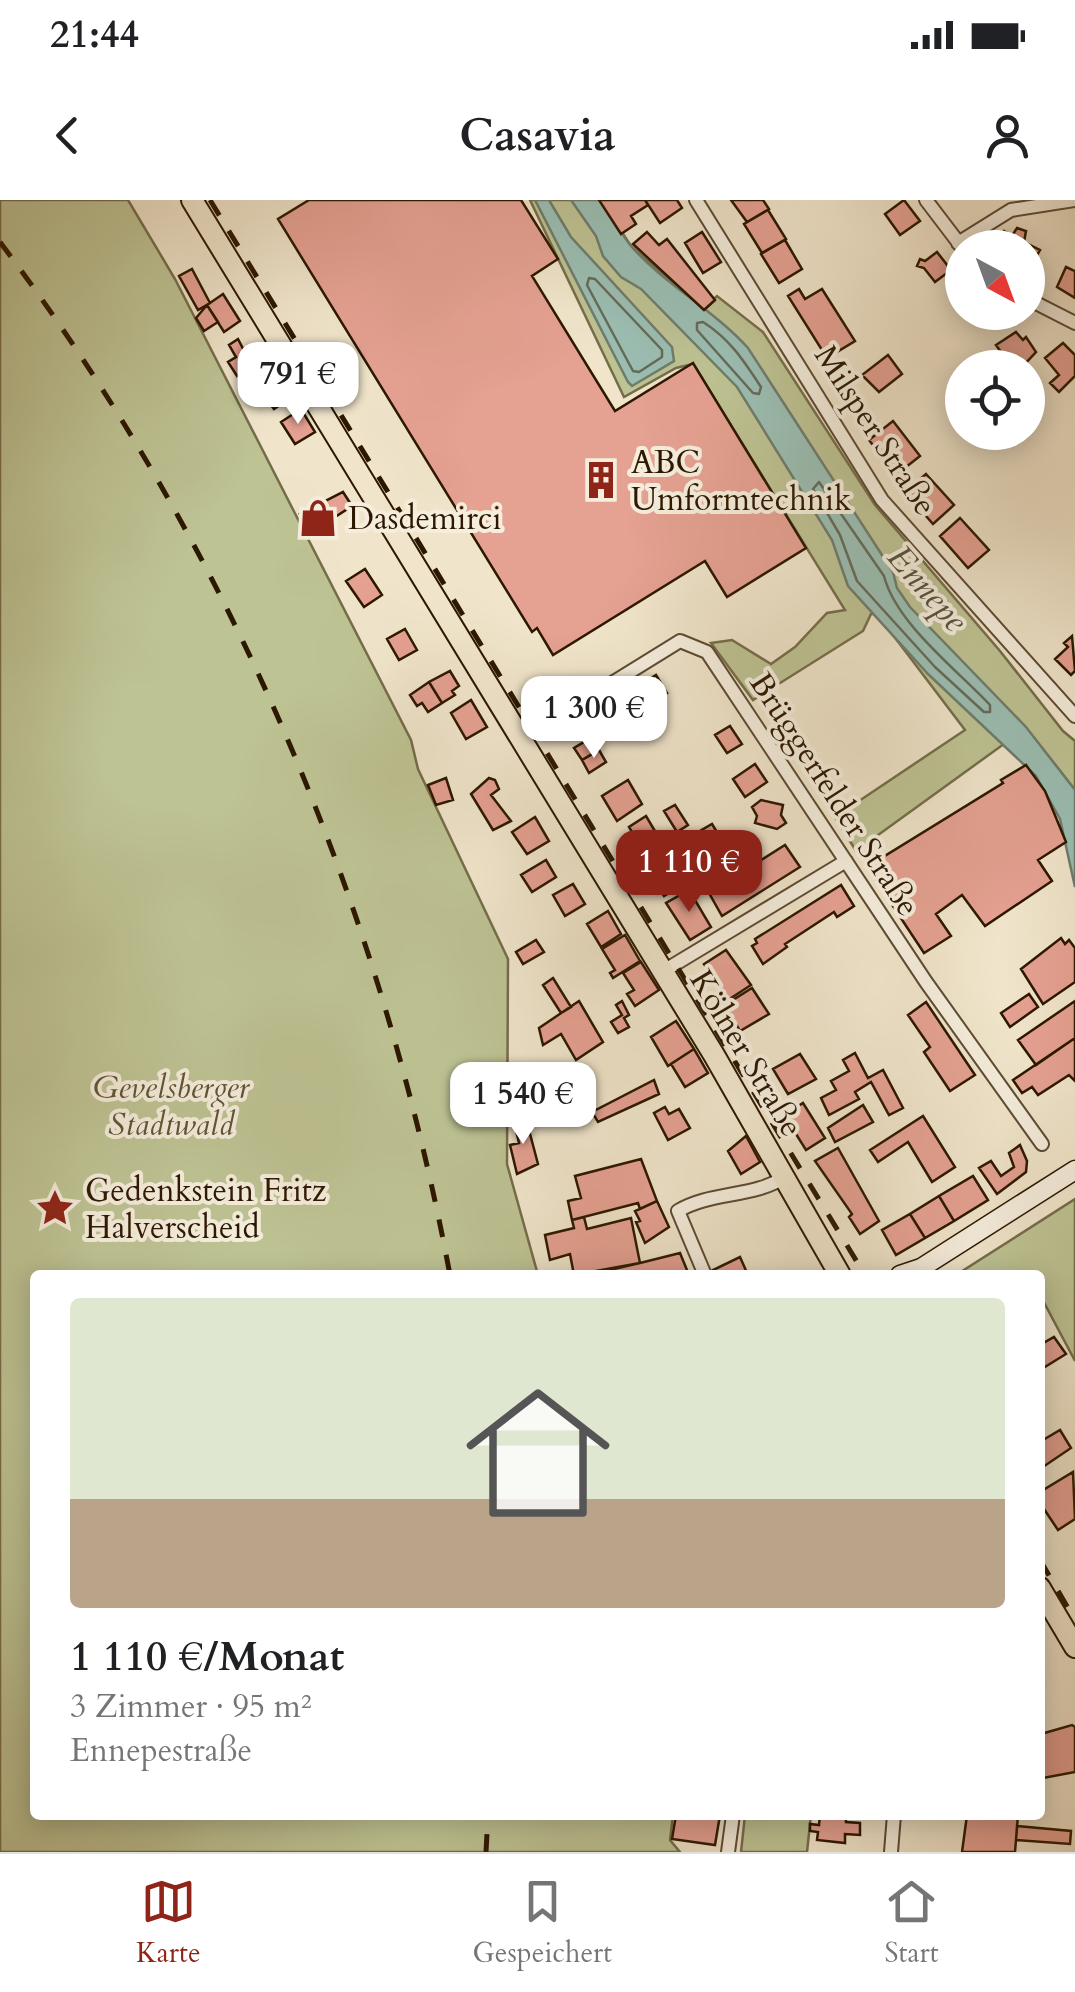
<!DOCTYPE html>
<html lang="de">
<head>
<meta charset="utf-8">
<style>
  :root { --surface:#fff; --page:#f2f2f2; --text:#202124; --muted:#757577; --line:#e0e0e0; --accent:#8f2418 }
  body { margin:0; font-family:Cardo,serif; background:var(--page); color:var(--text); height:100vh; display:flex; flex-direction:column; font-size:38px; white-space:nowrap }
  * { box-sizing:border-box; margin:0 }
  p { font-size:32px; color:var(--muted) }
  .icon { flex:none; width:55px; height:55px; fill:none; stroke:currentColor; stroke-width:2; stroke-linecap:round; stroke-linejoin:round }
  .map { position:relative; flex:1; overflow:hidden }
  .panel { position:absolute; left:30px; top:1070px; width:1015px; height:550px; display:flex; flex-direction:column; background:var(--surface); border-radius:10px; box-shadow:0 5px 25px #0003 }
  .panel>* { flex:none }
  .needle { width:65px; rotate:139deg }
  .buttons { position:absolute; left:945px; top:30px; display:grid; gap:20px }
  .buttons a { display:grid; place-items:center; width:100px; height:100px; border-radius:50%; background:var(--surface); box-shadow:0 5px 25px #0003; font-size:50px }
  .price { position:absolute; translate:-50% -85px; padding:0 22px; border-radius:20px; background:#fff; color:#222; font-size:32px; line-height:65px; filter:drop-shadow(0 2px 5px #0008) }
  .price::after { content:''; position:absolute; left:50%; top:60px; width:30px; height:22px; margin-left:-15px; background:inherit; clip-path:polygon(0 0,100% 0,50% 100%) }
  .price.current { background:var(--accent); color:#fff }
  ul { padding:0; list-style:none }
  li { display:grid; align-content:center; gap:20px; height:530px; padding:0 40px }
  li+li { border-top:2px solid var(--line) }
  li span { display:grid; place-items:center; height:310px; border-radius:10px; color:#555 }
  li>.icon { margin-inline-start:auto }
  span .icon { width:180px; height:180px; fill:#fffc; stroke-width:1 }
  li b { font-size:42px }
  .status { display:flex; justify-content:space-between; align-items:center; height:70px; padding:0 50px; background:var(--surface); direction:ltr }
  .status svg { height:28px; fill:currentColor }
  header { display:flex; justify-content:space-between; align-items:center; height:130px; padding:0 40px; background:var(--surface); font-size:45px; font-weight:700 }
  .tab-bar { display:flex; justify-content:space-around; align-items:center; height:140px; border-top:2px solid var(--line); background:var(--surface); font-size:28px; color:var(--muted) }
  .tab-bar a { display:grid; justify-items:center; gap:5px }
  .tab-bar .current { color:var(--accent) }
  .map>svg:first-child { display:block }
  .green { fill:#bec394; stroke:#756d4a; stroke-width:2.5 }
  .water { fill:#9bbfb4; stroke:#6f7c6c; stroke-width:2.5 }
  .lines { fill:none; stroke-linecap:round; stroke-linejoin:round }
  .shore { stroke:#646b5a; stroke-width:2.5 }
  .building { fill:#e5a192; stroke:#2c1700; stroke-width:2.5 }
  .street-casing { stroke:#5d4a33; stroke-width:16 }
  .secondary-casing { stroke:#2c1700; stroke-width:21 }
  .primary-casing { stroke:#2c1700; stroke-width:24 }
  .street { stroke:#f5eedd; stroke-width:12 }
  .secondary { stroke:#f5eedd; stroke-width:18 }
  .primary { stroke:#f0e5cb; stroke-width:20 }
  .rail { stroke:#2c1700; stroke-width:5; stroke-dasharray:18 18; stroke-linecap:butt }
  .labels { text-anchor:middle; stroke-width:8; stroke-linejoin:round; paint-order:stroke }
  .street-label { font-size:32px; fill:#2c1700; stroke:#f5eedd }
  .poi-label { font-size:32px; fill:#2c1700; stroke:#f5eedd; text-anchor:start }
  .park-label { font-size:32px; font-style:italic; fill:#5f5334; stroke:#f5eedd }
  .water-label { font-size:35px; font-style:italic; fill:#53523f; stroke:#f5eedd }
</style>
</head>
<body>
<div class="status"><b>21:44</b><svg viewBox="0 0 49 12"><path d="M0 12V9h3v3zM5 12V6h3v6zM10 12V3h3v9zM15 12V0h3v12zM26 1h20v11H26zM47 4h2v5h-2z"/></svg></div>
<header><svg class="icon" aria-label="back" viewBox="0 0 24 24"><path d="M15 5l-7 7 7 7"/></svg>Casavia<svg class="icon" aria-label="person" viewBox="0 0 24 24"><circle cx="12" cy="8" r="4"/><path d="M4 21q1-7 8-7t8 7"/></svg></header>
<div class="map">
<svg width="1075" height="1652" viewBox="0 0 1075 1652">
  <rect width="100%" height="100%" fill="#f0e5cb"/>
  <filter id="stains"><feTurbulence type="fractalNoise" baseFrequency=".002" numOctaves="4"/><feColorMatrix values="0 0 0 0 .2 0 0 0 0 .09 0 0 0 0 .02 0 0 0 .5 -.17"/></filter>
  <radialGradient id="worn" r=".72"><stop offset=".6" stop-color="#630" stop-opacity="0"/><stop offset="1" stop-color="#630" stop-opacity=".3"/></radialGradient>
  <!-- green -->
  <path class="green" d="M0,0H128L175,79L411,540L418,569L508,759L507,964L538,1075H35V1615H673L670,1640L680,1652H0Z
    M530,0H601L631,46L702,109L717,96L763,132L875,305L1000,451L1063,531L1075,541V590L1026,528L856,651L835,617L965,530L877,414H871L863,431L753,500L711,443L732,440L771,464L795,447L827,413L845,410L693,164L676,168L624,197Z
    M1075,999V1161L1040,1095V1075H956Z
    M745,1615H811L807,1652H741Z"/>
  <!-- water -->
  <path class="water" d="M535,0H549L571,37L672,147L674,161L632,186L628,182Z
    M571,0H601C611,15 620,32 631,46C665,85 714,110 748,148L893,372L897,388L910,407L1026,527L1075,590V687L1060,619L1036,576L928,474L848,386L832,340L737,187L641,89L621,77L603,56L596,36Z"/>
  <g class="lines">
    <!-- shore -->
    <path class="shore" d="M589,78L595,79L662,150V157L639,172L633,171L587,85Z
      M703,122C730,139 744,161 761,187L759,194L753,193L697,130V123Z
      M819,282L884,376C896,423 956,469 990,505V512H984L935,467L857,381L840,335L813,289Z"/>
  </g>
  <!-- building -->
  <path class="building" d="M309,0H521L558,59L532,76L615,211L693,163L806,348L727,397L705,361L553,455L537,428L532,432L278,19Z
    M599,0H645L648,5L631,16L636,24L621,34Z
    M645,0H677L682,8L660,23Z
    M731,0H763L769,9L747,22Z
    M904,0L920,21L900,35L885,14Z
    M768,10L786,39L762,53L744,24Z
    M1017,28L1026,31L1024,42L1040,50L1032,64L1028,62V48H995L1004,31L1012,36Z
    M647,32L659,45L667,39L715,100L704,110L633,44Z
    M702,32L721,62L703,73L685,43Z
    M785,40L802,69L779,83L761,54Z
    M937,52L951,70L935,82L924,68L917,66L920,59L925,61Z
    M1066,67L1075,71V98L1057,87Z
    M192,69L210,103L198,110L179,76Z
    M799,89L805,99L822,89L855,141L827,158L788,96Z
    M223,94L240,121L224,132L207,105Z
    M207,105L218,122L204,131L196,118Z
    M1016,132L1023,140L1026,137L1036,152L1021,168L1011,166L996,145Z
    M238,139L252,166L237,176L228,162L236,157L229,145Z
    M1063,143L1075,155V176L1059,192L1050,183L1059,175L1045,158Z
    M888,155L902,174L879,192L862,175Z
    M278,182L289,199L274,209L262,193Z
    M301,209L315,232L295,244L281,222Z
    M893,221L920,256L896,275L869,240Z
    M926,274L954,305L933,324L905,292Z
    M343,292L352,306L326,323L329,327L315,337L300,314Z
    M960,318L989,350L968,368L940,336Z
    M365,369L382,395L364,407L346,381Z
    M405,429L417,450L399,460L387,439Z
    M1072,436L1075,471L1071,475L1055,459L1068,447L1064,443Z
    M450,471L459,486L452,491L455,495L442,503L429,482Z
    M656,475L667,493L645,506L634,489Z
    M429,482L442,503L428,512L422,503L417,506L410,495Z
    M634,489L645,506L623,520L612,502Z
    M471,500L487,527L466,539L451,513Z
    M730,526L742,544L727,553L715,535Z
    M591,538L599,550L582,560L574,548Z
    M599,550L606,562L589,573L582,560Z
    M755,564L767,582L745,597L733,579Z
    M1026,565L1045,591L1066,642L1038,660L1052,681L985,726L962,695L936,714L951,736L924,753L867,667L1003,583L1001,580Z
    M446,578L453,600L436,605L428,585Z
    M489,578L495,580L499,589L491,595L511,621L493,630L471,594Z
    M628,580L642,604L617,621L602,596Z
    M761,600L783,605L781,615L786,623L777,629L755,623L757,616L752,607Z
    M675,605L688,625L677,632L664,611Z
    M646,616L662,643L658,645L660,649L651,655L648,650L639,656L627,635L632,632L629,627Z
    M535,617L549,641L527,654L512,632Z
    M712,624L731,655L716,664L703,643L682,655L676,645Z
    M785,645L800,667L722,716L709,693Z
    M672,655L687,682L664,696L648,670Z
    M546,660L556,677L532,692L521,675Z
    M573,684L585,704L565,716L553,695Z
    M841,685L854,706L837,717L834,712L785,744L787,747L763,764L752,746L757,743L755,739Z
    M689,690L711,727L690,740L666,703Z
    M608,711L621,734L601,747L587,724Z
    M625,735L640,761L613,778L610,773L615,770L602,749Z
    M1061,738L1065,744L1069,740L1075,748V782L1043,804L1021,769Z
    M536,740L544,752L523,764L516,752Z
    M726,750L751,785L728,800L704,764Z
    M641,762L659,790L635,806L627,794L634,790L623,773Z
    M553,778L571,807L561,813L543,785Z
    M752,788L769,814L740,831L725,805Z
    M1029,794L1038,807L1010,827L1001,813Z
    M579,801L603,842L576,860L561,834L543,845L539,828Z
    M622,801L629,815L624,818L629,827L618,833L611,822L622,815L616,805Z
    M1075,801V838L1036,865L1018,840Z
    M926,802L975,875L950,891L924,852L930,847L908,815Z
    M676,821L694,849L668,866L651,837Z
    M1075,838V881L1069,875L1038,895L1032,887L1022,893L1013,880Z
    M694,849L708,873L685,887L671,864Z
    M855,853L868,878L883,870L903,908L889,915L871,882L855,892L859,899L829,915L821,898L836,890L831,881L849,871L843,860Z
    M800,854L816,879L788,894L773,869Z
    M654,880L659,894L598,922L592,912Z
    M583,883L592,899L557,921L554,902Z
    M803,903L825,938L806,950L784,915Z
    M863,905L873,922L835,942L828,928Z
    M665,907L669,914L679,909L690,928L668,940L654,913Z
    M525,915L538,964L517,974L510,945L519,943L513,918Z
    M923,916L955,967L932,982L908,942L878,962L870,950Z
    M746,936L760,962L741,974L728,951Z
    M1020,945L1027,961L1026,972L997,994L979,968L991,961L1001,976L1014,967L1009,953Z
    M838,948L879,1021L860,1034L849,1017L852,1014L815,961Z
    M641,959L657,1001L640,1009L638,1003L572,1020L568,1001L581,998L575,976Z
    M973,976L988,1000L954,1021L939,996Z
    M939,996L954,1021L925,1038L910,1014Z
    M657,1001L669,1027L645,1043L636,1022L640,1021L635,1011Z
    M910,1014L925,1038L896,1055L882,1030Z
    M584,1017L587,1029L631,1018L640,1063L574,1075L570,1054L550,1060L545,1035L574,1028L572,1020Z
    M680,1053L689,1075H588L640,1063Z
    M740,1057L748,1075H716L713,1070Z
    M1054,1137L1066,1154L1040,1170V1145Z
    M1060,1230L1071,1248L1040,1269V1237L1043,1240Z
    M1073,1272L1075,1319L1058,1330L1040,1303V1292Z
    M1072,1525L1075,1527V1572L1043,1578L1041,1534Z
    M676,1615H720L715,1645L672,1639Z
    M820,1615H846V1622L860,1623V1635L845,1634V1643L817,1640L818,1632L810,1631V1624L819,1625Z
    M967,1615H1018L1015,1652H962Z
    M1017,1626L1071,1631L1070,1644L1016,1640Z"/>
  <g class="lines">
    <!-- street casing -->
    <g class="street-casing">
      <path id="street" d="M696,0L882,300L1075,516
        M926,0L961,46
        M958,43L1011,10L1075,0
        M1028,99L1075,123
        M520,540L680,441L707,452L926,782L1042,944
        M662,772L846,661
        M705,1075L678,1011C711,991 755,998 786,976
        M728,1652L733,1615
        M891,1652L894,1615"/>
    </g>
    <!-- secondary casing -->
    <g class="secondary-casing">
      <path id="secondary" d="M900,1075L921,1068L1075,970"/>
    </g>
    <!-- primary casing -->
    <g class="primary-casing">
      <path id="primary" d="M192,0L714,855L840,1075
        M1040,1388L1075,1447"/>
    </g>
    <!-- street -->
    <use href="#street" class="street"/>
    <!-- secondary -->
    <use href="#secondary" class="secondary"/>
    <!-- primary -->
    <use href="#primary" class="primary"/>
    <!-- rail -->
    <path class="rail" d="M210,0L865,1075
      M0,42C229,346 380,702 450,1075
      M1040,1360L1075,1420
      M486,1652L488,1615"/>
  </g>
  <!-- icons -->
  <defs>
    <g id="building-bare" transform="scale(3)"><path d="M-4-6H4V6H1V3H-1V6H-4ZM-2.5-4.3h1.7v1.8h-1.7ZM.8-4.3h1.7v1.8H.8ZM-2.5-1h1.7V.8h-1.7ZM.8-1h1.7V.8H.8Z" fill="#8f2418" stroke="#f5eedd" stroke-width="2.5" paint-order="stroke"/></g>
    <g id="shop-bare" transform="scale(3)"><path d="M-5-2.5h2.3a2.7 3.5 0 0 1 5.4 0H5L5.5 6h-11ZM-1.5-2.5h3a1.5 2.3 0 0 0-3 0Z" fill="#8f2418" stroke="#f5eedd" stroke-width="2.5" paint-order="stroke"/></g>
    <g id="sight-bare" transform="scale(3)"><path d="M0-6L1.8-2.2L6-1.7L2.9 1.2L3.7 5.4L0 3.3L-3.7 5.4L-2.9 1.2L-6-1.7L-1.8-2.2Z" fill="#8f2418" stroke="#f5eedd" stroke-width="2.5" paint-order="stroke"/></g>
  </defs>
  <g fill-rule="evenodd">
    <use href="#building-bare" x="601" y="280"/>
    <use href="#shop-bare" x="318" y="318"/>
    <use href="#sight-bare" x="55" y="1008"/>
  </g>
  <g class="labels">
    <!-- street labels -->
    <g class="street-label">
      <text transform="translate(876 230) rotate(57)" y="11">Milsper Straße</text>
      <text transform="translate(835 594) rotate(57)" y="11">Brüggerfelder Straße</text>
      <text transform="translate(747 853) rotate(59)" y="11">Kölner Straße</text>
    </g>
    <!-- poi labels -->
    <g class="poi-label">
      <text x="631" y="273">ABC<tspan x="631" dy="37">Umformtechnik</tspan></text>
      <text x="348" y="329">Dasdemirci</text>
      <text x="85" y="1001">Gedenkstein Fritz<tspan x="85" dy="37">Halverscheid</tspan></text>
    </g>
    <!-- park labels -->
    <g class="park-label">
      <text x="171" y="898">Gevelsberger<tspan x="171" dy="37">Stadtwald</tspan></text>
    </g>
    <!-- water labels -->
    <g class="water-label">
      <text transform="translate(928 388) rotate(49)" y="12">Ennepe</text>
    </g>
  </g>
  <rect width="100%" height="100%" filter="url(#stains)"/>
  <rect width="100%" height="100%" fill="url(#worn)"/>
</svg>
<div class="buttons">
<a><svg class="needle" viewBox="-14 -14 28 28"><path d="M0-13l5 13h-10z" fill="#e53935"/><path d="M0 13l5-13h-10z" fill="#757577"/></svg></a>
<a><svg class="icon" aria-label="locate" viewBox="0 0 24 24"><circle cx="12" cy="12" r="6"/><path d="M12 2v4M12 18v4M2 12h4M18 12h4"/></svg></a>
</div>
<b class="price" style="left:298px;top:227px">791 €</b>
<b class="price" style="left:594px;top:561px">1 300 €</b>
<b class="price current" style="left:689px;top:715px">1 110 €</b>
<b class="price" style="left:523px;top:947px">1 540 €</b>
<section class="panel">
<ul>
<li><span style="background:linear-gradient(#dfe7d0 65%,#b9a48a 0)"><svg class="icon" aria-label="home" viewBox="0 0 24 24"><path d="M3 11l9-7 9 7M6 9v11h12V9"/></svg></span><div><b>1 110 €/Monat</b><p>3 Zimmer · 95 m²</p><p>Ennepestraße</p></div></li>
</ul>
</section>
</div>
<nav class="tab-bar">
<a class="current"><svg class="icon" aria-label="map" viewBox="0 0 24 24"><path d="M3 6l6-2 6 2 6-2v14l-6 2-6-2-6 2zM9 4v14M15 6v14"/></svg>Karte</a>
<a><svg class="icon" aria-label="saved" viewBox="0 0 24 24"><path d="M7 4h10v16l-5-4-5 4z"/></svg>Gespeichert</a>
<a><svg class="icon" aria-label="home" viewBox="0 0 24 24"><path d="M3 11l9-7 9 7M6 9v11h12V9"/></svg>Start</a>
</nav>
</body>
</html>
